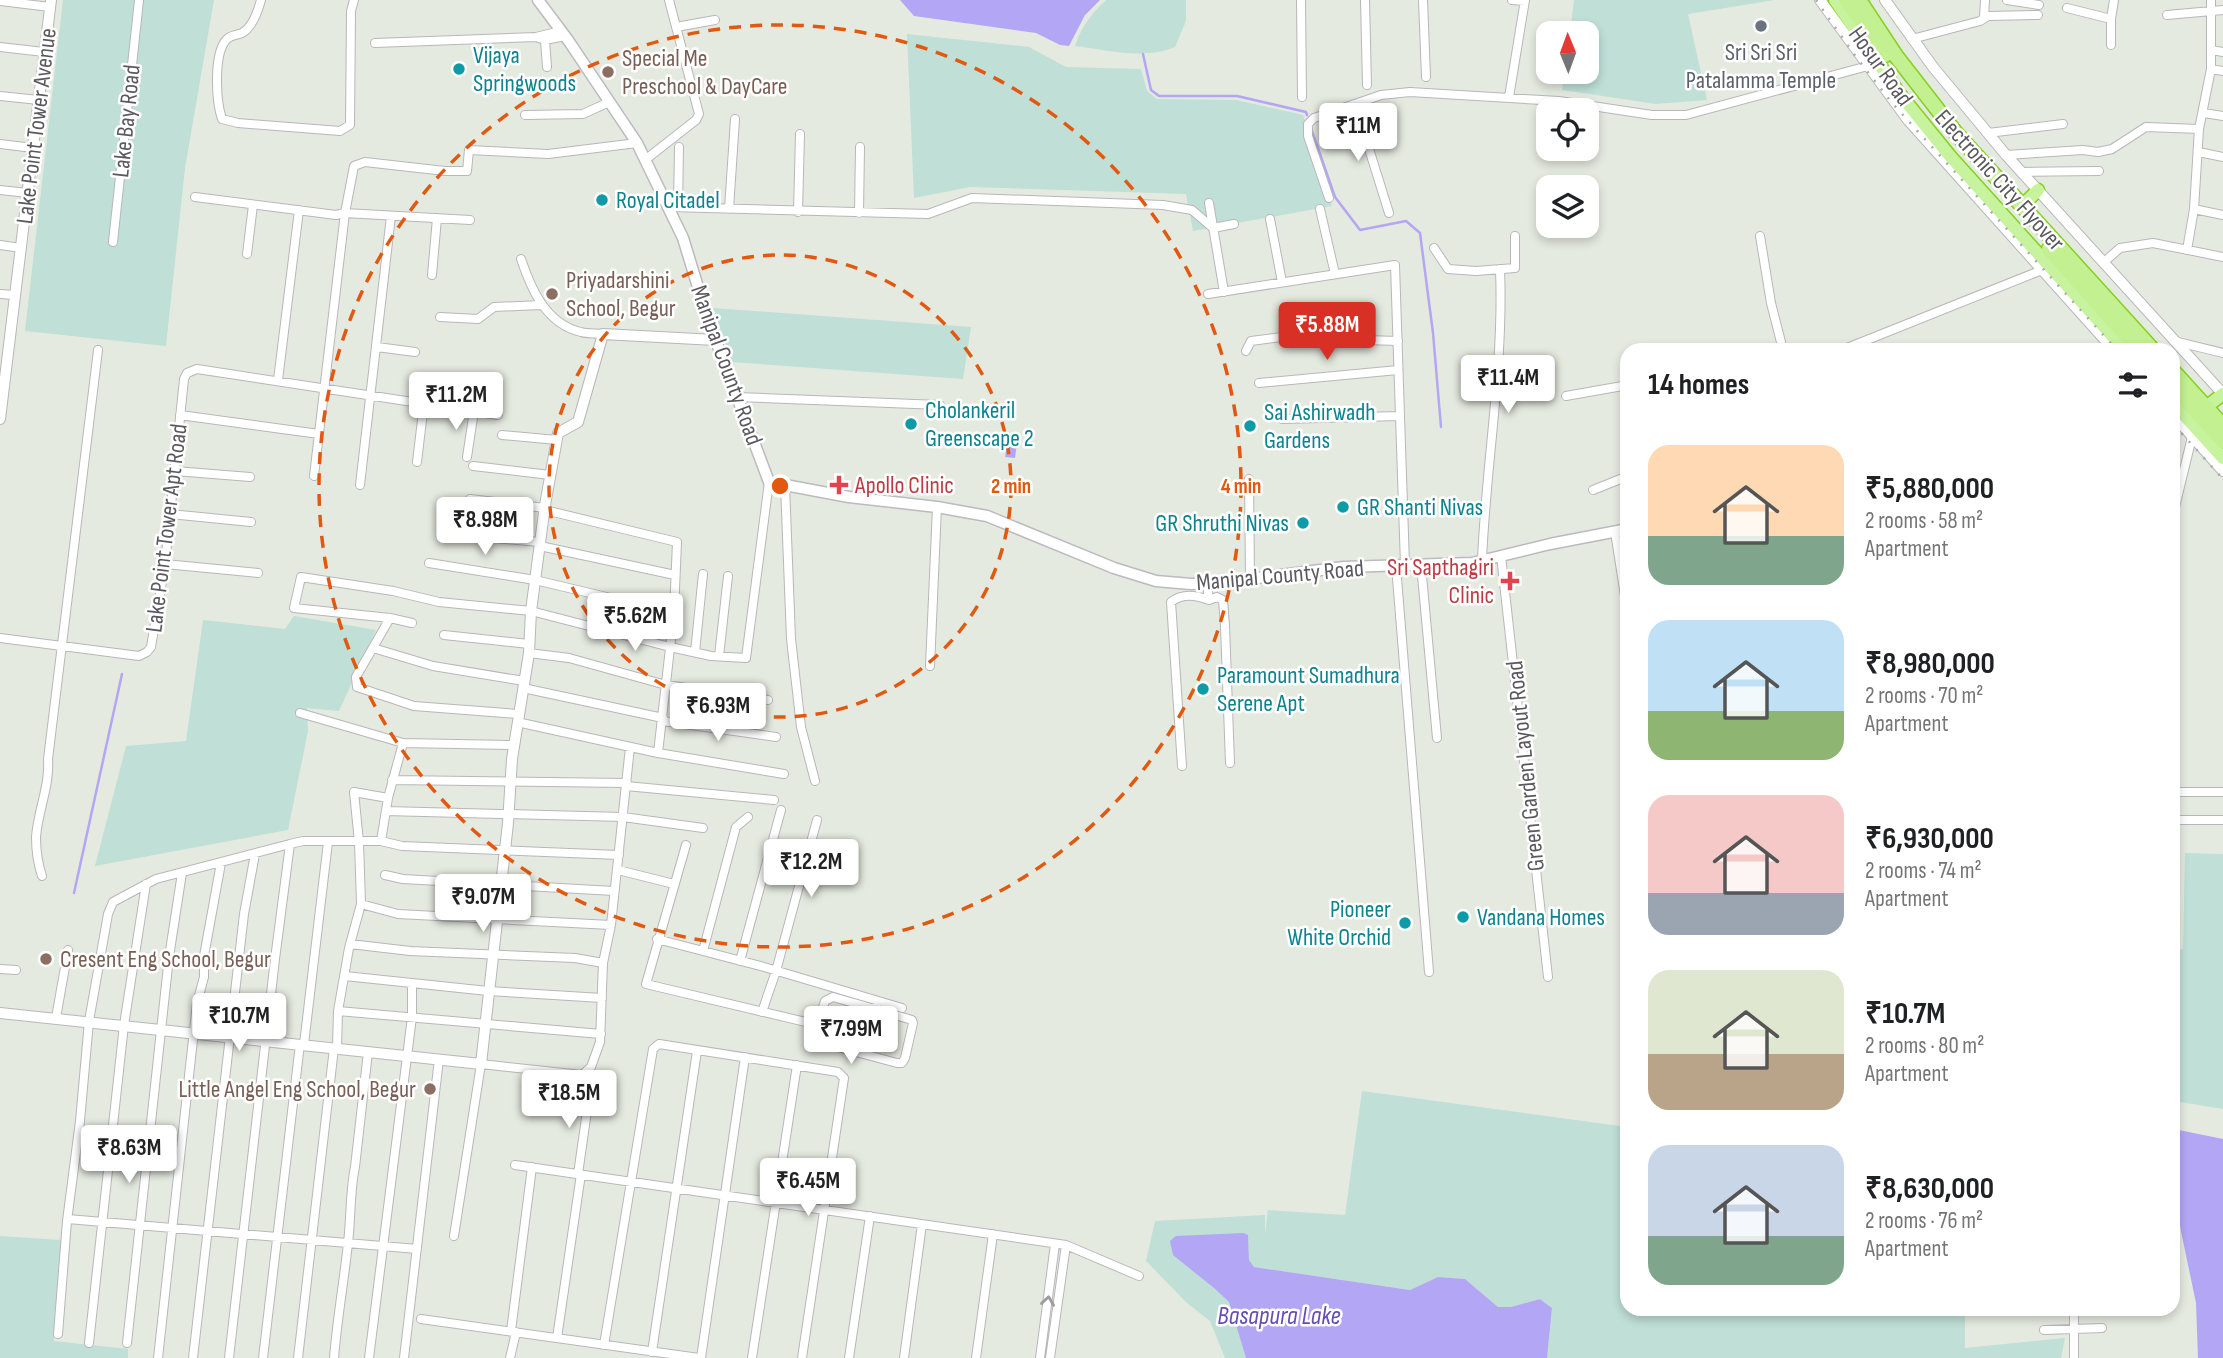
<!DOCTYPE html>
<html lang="en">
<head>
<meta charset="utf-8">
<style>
  :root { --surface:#fff; --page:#f6f6f6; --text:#202124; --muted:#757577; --accent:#d93025 }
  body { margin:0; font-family:"Sofia Sans Condensed",sans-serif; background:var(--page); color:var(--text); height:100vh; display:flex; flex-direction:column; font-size:26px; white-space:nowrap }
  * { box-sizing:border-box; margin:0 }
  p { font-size:23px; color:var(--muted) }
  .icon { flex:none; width:38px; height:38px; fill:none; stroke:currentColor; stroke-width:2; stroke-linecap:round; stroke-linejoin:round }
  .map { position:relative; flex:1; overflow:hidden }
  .side { position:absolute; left:1620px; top:343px; width:560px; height:973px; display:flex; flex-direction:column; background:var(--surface); border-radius:21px; box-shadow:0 4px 10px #0003 }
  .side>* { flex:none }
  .needle { width:46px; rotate:359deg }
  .fabs { position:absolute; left:1536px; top:21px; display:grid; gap:14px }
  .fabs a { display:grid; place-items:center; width:63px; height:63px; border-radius:14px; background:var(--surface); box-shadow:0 4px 10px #0003; font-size:35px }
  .price { position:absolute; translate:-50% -60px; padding:0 16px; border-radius:7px; background:#fff; color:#222; font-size:23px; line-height:46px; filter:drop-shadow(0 2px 4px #0008) }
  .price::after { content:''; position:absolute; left:50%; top:42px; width:21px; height:16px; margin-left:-10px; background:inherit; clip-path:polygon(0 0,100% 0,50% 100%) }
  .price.selected { background:var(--accent); color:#fff }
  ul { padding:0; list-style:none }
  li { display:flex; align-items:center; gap:21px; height:175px; padding:0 28px }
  li span { display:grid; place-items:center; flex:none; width:196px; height:140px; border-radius:21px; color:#555 }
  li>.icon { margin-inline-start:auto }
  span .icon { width:84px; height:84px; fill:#fffc; stroke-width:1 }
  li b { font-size:30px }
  h2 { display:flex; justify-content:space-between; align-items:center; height:84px; padding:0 28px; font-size:30px }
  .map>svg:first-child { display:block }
  .green { fill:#bfdfd7 }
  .water { fill:#b3a6f4 }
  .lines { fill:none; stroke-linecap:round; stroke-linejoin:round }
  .stream { stroke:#b3a6f4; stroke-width:2.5 }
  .minor-casing { stroke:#b8b6bb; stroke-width:10 }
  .tertiary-casing { stroke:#b8b6bb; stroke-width:12 }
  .secondary-casing { stroke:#bcb9c0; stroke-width:13 }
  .trunk-casing { stroke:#85d119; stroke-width:15 }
  .motorway-casing { stroke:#85d119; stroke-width:17 }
  .minor { stroke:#fff; stroke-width:8 }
  .tertiary { stroke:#fff; stroke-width:10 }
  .secondary { stroke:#fff; stroke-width:10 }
  .trunk { stroke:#c7f29e; stroke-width:12 }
  .motorway { stroke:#c3f091; stroke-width:14 }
  .rail { stroke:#ababac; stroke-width:2.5; stroke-dasharray:2 9; stroke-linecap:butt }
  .oneway { stroke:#9d9b9f }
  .ring { fill:none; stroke:#e15910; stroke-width:3.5; stroke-dasharray:12 9 }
  .worship-dot { fill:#6b7280; stroke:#fff; stroke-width:2.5 }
  .culture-dot { fill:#0f9aa8; stroke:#fff; stroke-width:2.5 }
  .education-dot { fill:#8d6e63; stroke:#fff; stroke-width:2.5 }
  .health-dot { fill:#e0444e; stroke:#fff; stroke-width:2.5 }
  .labels { text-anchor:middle; stroke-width:5; stroke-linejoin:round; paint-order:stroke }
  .worship-label { font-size:24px; fill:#5b616d; stroke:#fff }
  .culture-label { font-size:24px; fill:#0d838f; stroke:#fff; text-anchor:start }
  .education-label { font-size:24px; fill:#785e54; stroke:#fff; text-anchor:start }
  .street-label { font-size:24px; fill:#5b595f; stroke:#fff }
  .health-label { font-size:24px; fill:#be3a42; stroke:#fff; text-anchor:start }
  .water-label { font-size:26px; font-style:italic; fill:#654db4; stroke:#fff }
  .centre { fill:#e15910; stroke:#fff; stroke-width:3.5 }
  .ring-label { font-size:21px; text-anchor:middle; font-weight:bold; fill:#e15910; stroke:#fff; stroke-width:5; stroke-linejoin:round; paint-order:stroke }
</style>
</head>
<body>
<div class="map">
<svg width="2223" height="1358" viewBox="0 0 2223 1358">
  <rect width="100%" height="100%" fill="#e5eae0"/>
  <!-- green -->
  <path class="green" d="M63,0H214L185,168L166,346L25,331Z
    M1106,0H1186V21L1175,47C1144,60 1108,50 1075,46C1081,27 1092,13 1106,0Z
    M1574,0H1775L1688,14L1707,100L1656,104L1562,90L1564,72H1587V33H1570Z
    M907,34L1029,47L1066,67L1141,69L1147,91L1157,99L1236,100L1303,115L1332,206L1193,231L1186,194L970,187L914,198Z
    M713,308L971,327L963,379L732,362Z
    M294,616L376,630L339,711L307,708L308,731L288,830L95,866L126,746L186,741L203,620L285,629Z
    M2185,853L2223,854V1109L2174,1101V950L2183,949Z
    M1362,1091L1627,1127L1628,1309H1965V1348L2065,1338L2061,1358H1547L1552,1308L1540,1299L1511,1307H1498L1465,1279L1438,1277L1410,1290L1254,1267L1249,1260L1248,1235L1214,1288L1229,1302L1246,1358H1225L1210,1321L1187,1303L1146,1261L1155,1221L1265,1215V1234L1268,1210L1345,1215Z
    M0,1236L61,1240L54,1341L128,1349V1358H0Z"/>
  <!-- water -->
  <path class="water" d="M900,0H1100L1085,15L1069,46L1060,45L1036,33L914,16Z
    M1008,435L1018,436L1015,458L1005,457Z
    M2174,1129L2223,1139V1358H2198L2196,1303L2178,1217L2174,1208Z
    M1244,1233L1248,1235L1249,1260L1254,1267L1410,1290L1438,1277L1465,1279L1498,1307H1511L1540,1299L1552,1308L1547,1358H1246L1229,1302L1214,1288L1173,1255L1170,1241L1176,1236Z"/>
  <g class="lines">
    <!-- stream -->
    <path class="stream" d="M1143,54L1151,90L1159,96H1237L1306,112L1307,115
      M1312,131L1335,197L1360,230L1406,221L1420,233L1433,333L1441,427
      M74,893L122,674"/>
    <!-- minor casing -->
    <g class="minor-casing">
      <path id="minor" d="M261,0C258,11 253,27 242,33C238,35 231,35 227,39C213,53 216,101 222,119L238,123L340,131L350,125L351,11L354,0
        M1301,0L1302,97
        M1365,0L1367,85
        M1423,0L1426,77
        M1512,0L1525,1
        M2007,0L2039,5
        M0,1L50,7
        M2067,8L2111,19
        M2167,15L2223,10
        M1984,17L1985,0
        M676,27L715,20
        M536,37L545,40L565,36
        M1912,39L1980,21L1988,16L2038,15
        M545,40L547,67
        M375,43L536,37L561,31
        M2111,45V19L2114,0
        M0,47L44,52
        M2212,50L2223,52
        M2211,69L2223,71
        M0,96L39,100
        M1509,97L1525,0
        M1355,104L1389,213
        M2204,113L2223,116
        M525,115L583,114L609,102
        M1988,133L2063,124
        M0,144L33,148
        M2199,152L2223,157
        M2006,155L2083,150L2098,152L2112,149L2146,127L2199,129
        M645,160L696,120L699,114L669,0
        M2022,172L2099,171
        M0,190L28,193
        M195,197L336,215L345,213L470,220
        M1329,198L1308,136V124L1314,118L1381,95L1410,92L1559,101L1652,115H1686L1868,66
        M1209,203L1224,292
        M668,207L928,214L972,198L1163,205L1192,210L1213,228
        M678,207L679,147
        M729,209L735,119
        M1320,209L1335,274
        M2194,209L2223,215
        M798,212L800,134
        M859,213L860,147
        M1270,219L1282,282
        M1213,228L1234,224
        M1760,236L1771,303L1783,350
        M113,242L139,0
        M0,245L21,248
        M1434,248L1448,269L1476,271L1515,268V236
        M2187,250L2194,209L2199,129L2211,69V0
        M247,254L253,205
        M521,259C531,289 546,324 581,332C587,334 596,333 603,334
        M2104,262L2120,248L2153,243L2223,257
        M432,275L437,218
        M0,294L15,295
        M1208,294L1395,265L1400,416
        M440,317L478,319L494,307L541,305
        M2174,341L2223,353
        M377,347L415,352
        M1842,350L2042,270
        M1246,351L1251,341L1305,334L1341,342L1365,340L1398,341
        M278,380L299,210
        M1259,383L1398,370
        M1566,396L1628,385
        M737,397L940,405
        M180,415L319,434
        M1282,419L1400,416L1405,565
        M502,435L557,440
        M467,457L474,411
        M417,462L424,403
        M473,466L550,475
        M175,471L250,477
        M314,476L345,213L354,166L365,162L445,171H467L469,150L548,154L637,143
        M1249,479L1250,579
        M360,485L391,216
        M785,485L791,639L801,727L815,781
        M1593,490L1628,476
        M470,499L545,508
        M2174,511L2192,437
        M170,514L251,522
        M1615,532L1628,615
        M483,537L540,542
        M540,546L675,575
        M1501,556L1548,977
        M1482,560C1486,463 1504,366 1500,269
        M429,563L535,580L674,613
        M165,564L258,573
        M1421,565L1437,738
        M1396,566L1429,972
        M1207,584L1209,600L1217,597L1223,600L1225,626L1230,763
        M390,618L356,677L357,687L414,706L518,714
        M412,623L390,618L294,608L301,577L393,591L439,602L531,611L670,647L711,656L746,658L769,482
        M444,635L529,644
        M0,638L139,656L147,652L151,647L165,564L184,379L187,373L197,369L498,415
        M373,648L433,666L524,681
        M695,652L703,574
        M529,653L569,658L666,685L768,700
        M719,656L728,576
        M930,666L937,507
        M523,688L663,718
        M300,713L403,743L514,745
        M663,721L776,737
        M517,722L658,753L674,613L677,542L545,510
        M658,753L784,774
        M1182,766L1171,602C1183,593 1195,595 1209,600
        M392,780L627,783
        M626,786L774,800
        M2174,792H2223
        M386,811L623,817L703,828
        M2174,820H2223
        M381,841L388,798L403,743
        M686,845L646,984L810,1023
        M618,870L674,884
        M385,875L403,879L614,891
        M42,876C38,864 36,851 36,837C38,810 50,786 48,759L98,350
        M361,904L398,914L611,925
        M657,939L764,967L902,1008
        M350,944L410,951L575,958L603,963
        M703,951L736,827L748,817
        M740,961L781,810
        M0,969L16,970
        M345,976L488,991L602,998
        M875,1009L912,1020L913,1023L905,1058L902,1063H897L819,1042L814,1035L825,1001L833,997L875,1009L877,1001
        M338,1011L601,1034
        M762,1012L776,971L817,820
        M56,1018L68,950
        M304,1044L328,842
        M337,1048L338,1011L349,948L361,904L359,842L354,792L388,798
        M515,1165L1066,1245L1139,1276
        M578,1174L590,1090
        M68,1219L417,1249
        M454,1236L481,1064L582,1075L591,1067L600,1042L603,963L611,925L630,747
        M421,1319L699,1358
        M2044,1330L2102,1328
        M511,1331L532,1167
        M58,1334L67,1221L80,1121L89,1021L108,914L113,902L156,879L290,844L303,841H381L402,846L619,855
        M557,1338L581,1174
        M89,1343L124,1025L146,884
        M127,1343L169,957L182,873
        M604,1345L653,1049L659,1044L838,1072L844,1078L802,1358
        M652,1352L697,1051
        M158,1358L197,1003L204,977V956L221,863
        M193,1358L244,914L255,854
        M229,1358L275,959L290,844
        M263,1358L300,1044
        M298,1358L334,1048
        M334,1358C337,1320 344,1281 348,1243C351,1219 350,1189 355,1167L368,1052
        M369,1358L412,1017V983
        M404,1358L439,1059
        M510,1358L516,1332
        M701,1358L745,1057
        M752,1358L797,1065
        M849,1358L870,1216
        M904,1358L922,1224
        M976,1358L993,1234
        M1040,1358L1055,1244
        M1050,1358L1066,1245
        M2074,1358V1309"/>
    </g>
    <!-- tertiary casing -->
    <g class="tertiary-casing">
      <path id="tertiary" d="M1820,0L1908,120L2114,350
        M1885,0L1933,67L2006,155L2223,394
        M2174,416L2223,471
        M0,419L51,0
        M0,1013L481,1064L508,823L512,759L529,653L531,611L545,505L558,433L578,422L603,334L715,340"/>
    </g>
    <!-- secondary casing -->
    <g class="secondary-casing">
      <path id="secondary" d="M538,0L568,40L637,143L683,238L708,320L769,482L849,497L937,507L987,516L1114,568L1156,581L1191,584L1218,583L1344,567L1472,563L1550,544L1628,529"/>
    </g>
    <!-- trunk casing -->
    <g class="trunk-casing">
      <path id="trunk" d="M1835,0L1899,93L1950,156L2125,350
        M2026,202L2038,190
        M2174,404L2223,458
        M2210,404L2223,394"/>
    </g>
    <!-- motorway casing -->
    <g class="motorway-casing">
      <path id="motorway" d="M1846,0L1885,55
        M1859,0L1896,56L1955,132L2153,350
        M2049,249L2139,350
        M2174,372L2223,426
        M2174,387L2223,441"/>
    </g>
    <!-- minor -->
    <use href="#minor" class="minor"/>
    <!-- tertiary -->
    <use href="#tertiary" class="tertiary"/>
    <!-- secondary -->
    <use href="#secondary" class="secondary"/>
    <!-- trunk -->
    <use href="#trunk" class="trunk"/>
    <!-- motorway -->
    <use href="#motorway" class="motorway"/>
    <!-- rail -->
    <path class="rail" d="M1816,0L1856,57L1892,103L2117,350
      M2174,425L2223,479"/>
  </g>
  <!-- one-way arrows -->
  <defs><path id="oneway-chevron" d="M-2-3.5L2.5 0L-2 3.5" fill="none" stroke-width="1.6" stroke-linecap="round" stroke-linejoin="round" transform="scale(1.75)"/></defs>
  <use class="oneway" href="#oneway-chevron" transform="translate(1048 1301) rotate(-82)"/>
  <!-- distance rings -->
  <g class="ring">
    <circle cx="780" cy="486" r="231"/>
    <circle cx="780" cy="486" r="461"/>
  </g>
  <!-- markers -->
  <circle class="worship-dot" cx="1761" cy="26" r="7"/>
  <g class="culture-dot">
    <circle cx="459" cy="69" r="7"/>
    <circle cx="602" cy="200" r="7"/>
    <circle cx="911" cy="424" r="7"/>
    <circle cx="1250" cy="426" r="7"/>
    <circle cx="1343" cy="507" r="7"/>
    <circle cx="1303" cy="523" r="7"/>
    <circle cx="1203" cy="689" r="7"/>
    <circle cx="1463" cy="917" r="7"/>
    <circle cx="1405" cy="923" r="7"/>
  </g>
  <g class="education-dot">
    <circle cx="608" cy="72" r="7"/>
    <circle cx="552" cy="294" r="7"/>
    <circle cx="46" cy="959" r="7"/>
    <circle cx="430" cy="1089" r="7"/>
  </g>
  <g class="health-dot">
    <path d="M835.5 474.5h7v7h7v7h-7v7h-7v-7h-7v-7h7z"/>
    <path d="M1506.5 570.5h7v7h7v7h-7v7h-7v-7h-7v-7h7z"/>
  </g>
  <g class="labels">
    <!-- worship labels -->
    <g class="worship-label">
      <text x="1761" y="60">Sri Sri Sri<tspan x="1761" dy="28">Patalamma Temple</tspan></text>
    </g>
    <!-- culture labels -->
    <g class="culture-label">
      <text x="473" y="63">Vijaya<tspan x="473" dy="28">Springwoods</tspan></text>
      <text x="616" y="208">Royal Citadel</text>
      <text x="925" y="418">Cholankeril<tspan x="925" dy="28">Greenscape 2</tspan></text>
      <text x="1264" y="420">Sai Ashirwadh<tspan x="1264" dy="28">Gardens</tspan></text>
      <text x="1357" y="515">GR Shanti Nivas</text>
      <text x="1289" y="531" text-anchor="end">GR Shruthi Nivas</text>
      <text x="1217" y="683">Paramount Sumadhura<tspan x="1217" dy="28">Serene Apt</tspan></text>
      <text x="1391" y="917" text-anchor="end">Pioneer<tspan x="1391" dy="28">White Orchid</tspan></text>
      <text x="1477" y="925">Vandana Homes</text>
    </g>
    <!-- education labels -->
    <g class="education-label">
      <text x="622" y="66">Special Me<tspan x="622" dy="28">Preschool &amp; DayCare</tspan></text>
      <text x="566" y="288">Priyadarshini<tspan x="566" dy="28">School, Begur</tspan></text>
      <text x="60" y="967">Cresent Eng School, Begur</text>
      <text x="416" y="1097" text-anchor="end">Little Angel Eng School, Begur</text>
    </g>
    <!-- street labels -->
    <g class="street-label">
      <text transform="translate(1881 66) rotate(54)" y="8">Hosur Road</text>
      <text transform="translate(126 121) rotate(-84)" y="8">Lake Bay Road</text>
      <text transform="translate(36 126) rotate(-83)" y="8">Lake Point Tower Avenue</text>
      <text transform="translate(2000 180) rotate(48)" y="8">Electronic City Flyover</text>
      <text transform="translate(727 365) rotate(70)" y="8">Manipal County Road</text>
      <text transform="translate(166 528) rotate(-83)" y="8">Lake Point Tower Apt Road</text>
      <text transform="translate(1280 575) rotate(-5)" y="8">Manipal County Road</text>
      <text transform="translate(1525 766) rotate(-96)" y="8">Green Garden Layout Road</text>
    </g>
    <!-- health labels -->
    <g class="health-label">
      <text x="855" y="493">Apollo Clinic</text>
      <text x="1494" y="575" text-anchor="end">Sri Sapthagiri<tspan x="1494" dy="28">Clinic</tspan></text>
    </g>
    <!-- water labels -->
    <g class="water-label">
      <text x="1279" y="1324">Basapura Lake</text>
    </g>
  </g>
  <circle cx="780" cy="486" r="10" class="centre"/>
  <g class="ring-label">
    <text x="1011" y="493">2 min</text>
    <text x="1241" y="493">4 min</text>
  </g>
</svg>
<div class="fabs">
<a><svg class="needle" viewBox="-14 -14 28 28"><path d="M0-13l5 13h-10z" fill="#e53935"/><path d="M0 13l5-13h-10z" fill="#757577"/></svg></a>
<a><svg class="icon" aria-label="locate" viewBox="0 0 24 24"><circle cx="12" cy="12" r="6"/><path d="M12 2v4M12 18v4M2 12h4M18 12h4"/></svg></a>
<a><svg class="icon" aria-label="layers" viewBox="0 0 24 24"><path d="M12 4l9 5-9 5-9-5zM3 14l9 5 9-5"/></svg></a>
</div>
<b class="price" style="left:1358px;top:163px">₹11M</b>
<b class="price selected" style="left:1327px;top:362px">₹5.88M</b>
<b class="price" style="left:1508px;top:415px">₹11.4M</b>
<b class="price" style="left:456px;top:432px">₹11.2M</b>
<b class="price" style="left:485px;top:557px">₹8.98M</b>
<b class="price" style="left:635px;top:653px">₹5.62M</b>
<b class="price" style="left:718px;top:743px">₹6.93M</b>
<b class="price" style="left:811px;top:899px">₹12.2M</b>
<b class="price" style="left:483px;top:934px">₹9.07M</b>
<b class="price" style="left:239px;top:1053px">₹10.7M</b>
<b class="price" style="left:851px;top:1066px">₹7.99M</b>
<b class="price" style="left:569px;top:1130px">₹18.5M</b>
<b class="price" style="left:129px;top:1185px">₹8.63M</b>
<b class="price" style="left:808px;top:1218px">₹6.45M</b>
<section class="side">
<h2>14 homes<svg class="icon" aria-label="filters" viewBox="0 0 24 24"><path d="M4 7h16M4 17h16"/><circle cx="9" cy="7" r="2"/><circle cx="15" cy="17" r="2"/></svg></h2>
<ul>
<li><span style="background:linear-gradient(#ffd9b3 65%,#7fa58c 0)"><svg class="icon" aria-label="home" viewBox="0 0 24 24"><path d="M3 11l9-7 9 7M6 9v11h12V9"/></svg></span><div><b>₹5,880,000</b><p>2 rooms · 58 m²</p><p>Apartment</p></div></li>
<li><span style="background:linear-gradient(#bfe0f5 65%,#8fb573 0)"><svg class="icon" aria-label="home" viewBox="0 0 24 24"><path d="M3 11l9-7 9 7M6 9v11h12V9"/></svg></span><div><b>₹8,980,000</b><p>2 rooms · 70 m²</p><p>Apartment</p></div></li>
<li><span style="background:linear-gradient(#f6c9c9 70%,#9aa5b1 0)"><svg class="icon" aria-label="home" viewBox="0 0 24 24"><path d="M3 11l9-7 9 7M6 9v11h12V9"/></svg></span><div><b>₹6,930,000</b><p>2 rooms · 74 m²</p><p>Apartment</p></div></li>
<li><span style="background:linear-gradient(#dfe7d0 60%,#b9a48a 0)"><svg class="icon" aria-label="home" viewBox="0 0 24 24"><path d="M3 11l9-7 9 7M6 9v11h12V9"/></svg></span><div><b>₹10.7M</b><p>2 rooms · 80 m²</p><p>Apartment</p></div></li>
<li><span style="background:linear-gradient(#c9d6e8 65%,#7fa58c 0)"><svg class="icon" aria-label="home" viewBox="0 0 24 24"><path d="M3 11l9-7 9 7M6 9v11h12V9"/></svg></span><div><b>₹8,630,000</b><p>2 rooms · 76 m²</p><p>Apartment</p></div></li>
</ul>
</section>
</div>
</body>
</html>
